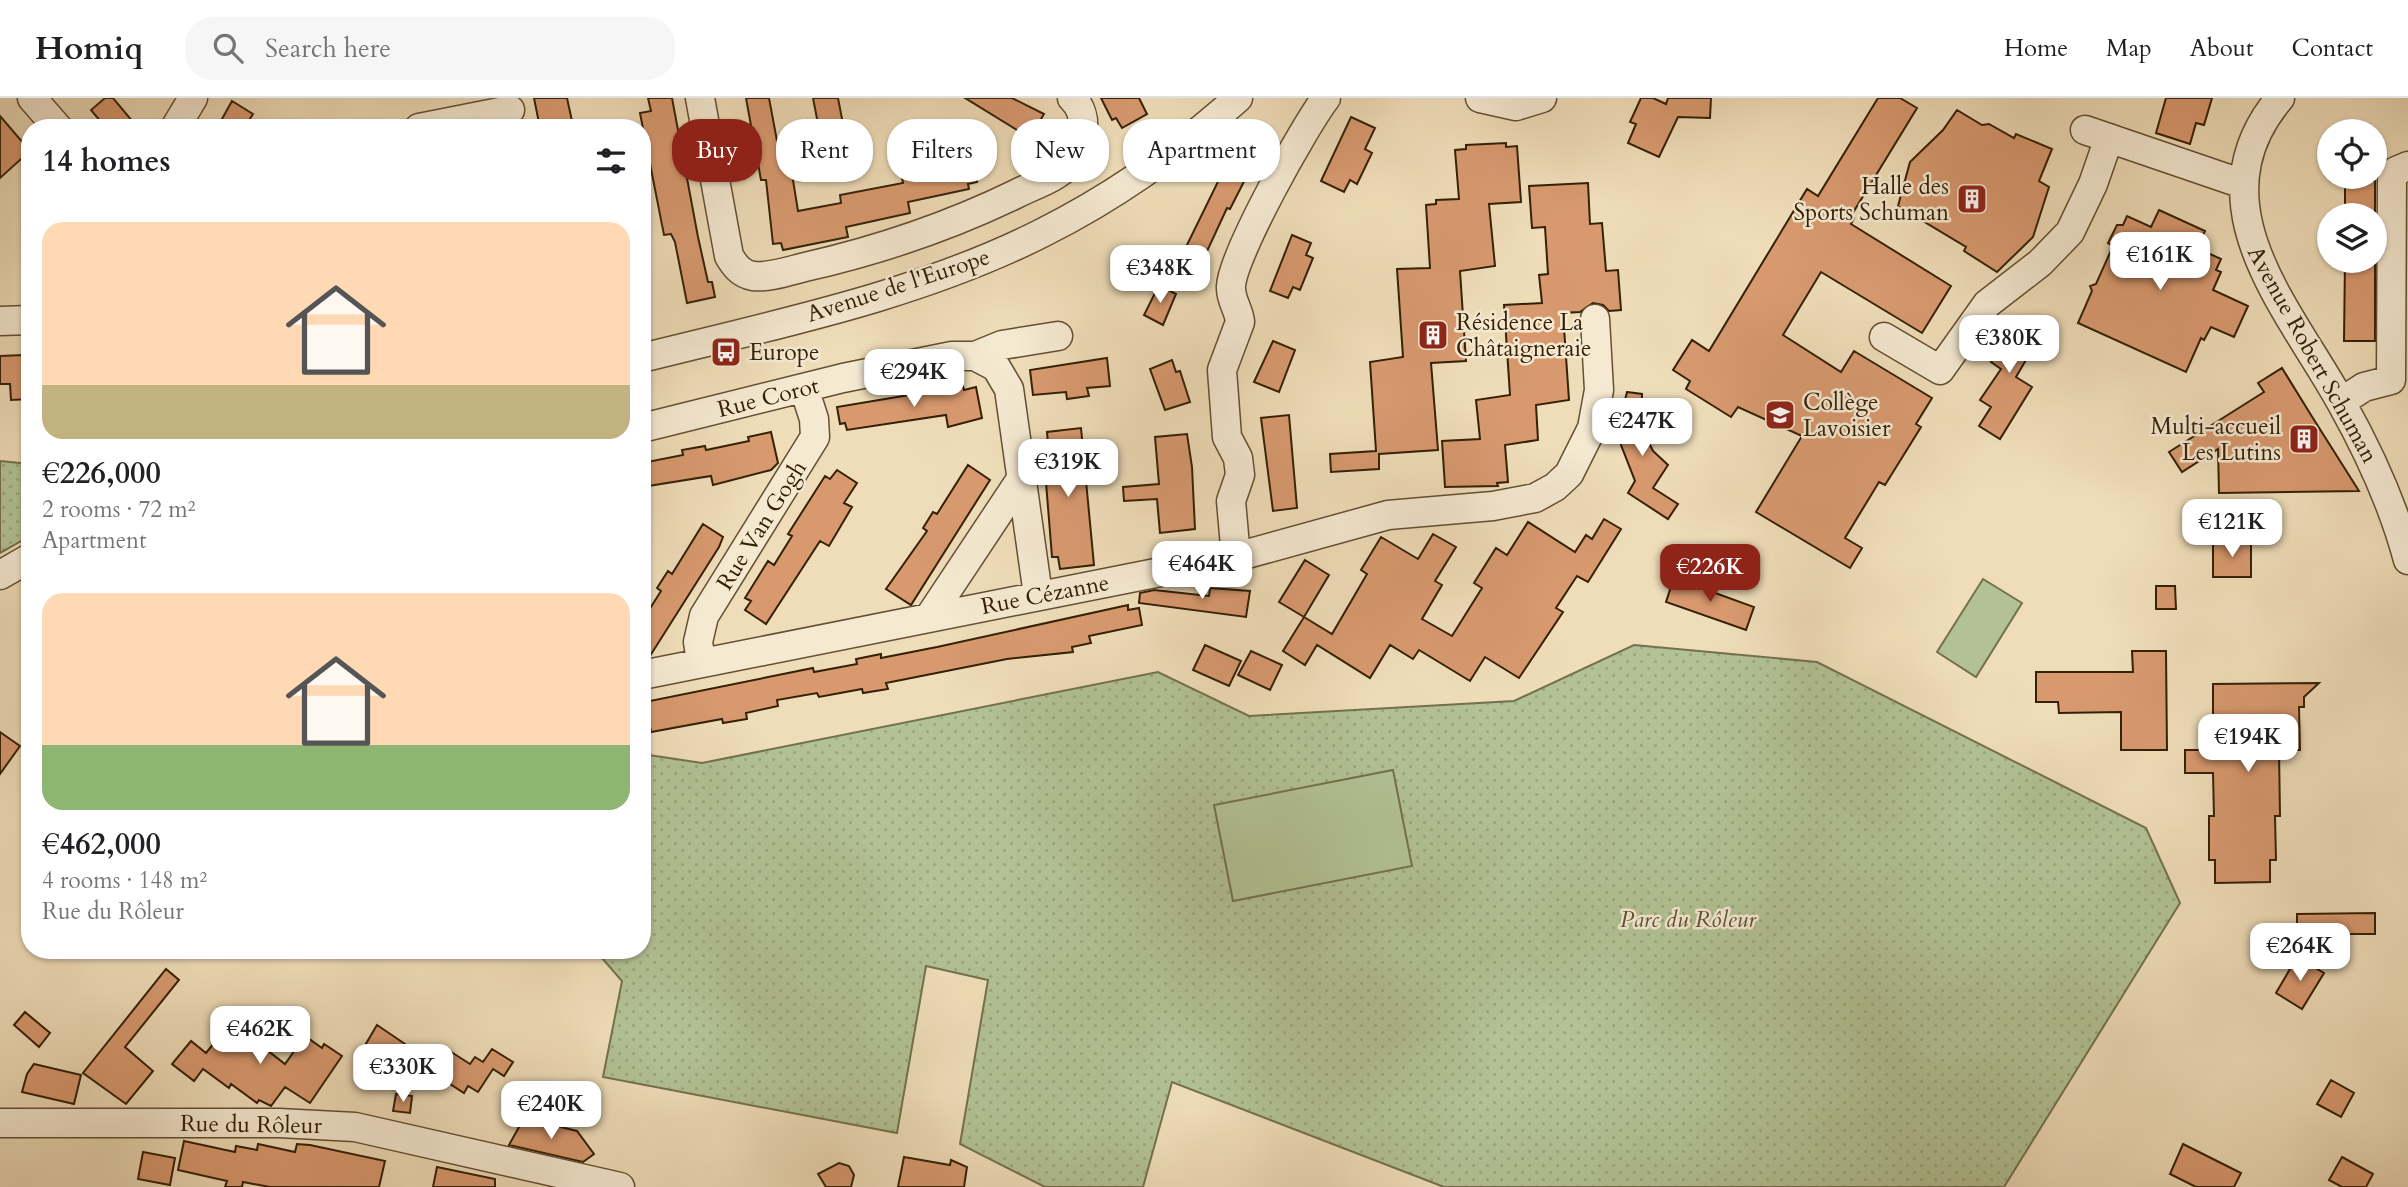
<!DOCTYPE html>
<html lang="en">
<head>
<meta charset="utf-8">
<style>
  :root { --surface:#fff; --page:#f6f6f6; --text:#202124; --muted:#757577; --line:#e0e0e0; --accent:#8f2418 }
  body { margin:0; font-family:Cardo,serif; background:var(--page); color:var(--text); height:100vh; display:flex; flex-direction:column; font-size:26px; white-space:nowrap }
  * { box-sizing:border-box; margin:0 }
  p { font-size:23px; color:var(--muted) }
  .icon { flex:none; width:38px; height:38px; fill:none; stroke:currentColor; stroke-width:2; stroke-linecap:round; stroke-linejoin:round }
  .map { position:relative; flex:1; overflow:hidden }
  .drawer { position:absolute; left:21px; top:21px; width:630px; height:840px; display:flex; flex-direction:column; background:var(--surface); border-radius:28px; box-shadow:0 2px 5px #0004 }
  .drawer>* { flex:none }
  .top-card { position:absolute; left:672px; top:21px; width:665px; height:63px; display:flex; gap:14px }
  .controls { position:absolute; left:2317px; top:21px; display:grid; gap:14px }
  .controls a { display:grid; place-items:center; width:70px; height:70px; border-radius:50%; background:var(--surface); box-shadow:0 2px 5px #0004; font-size:35px }
  .price { position:absolute; translate:-50% -60px; padding:0 16px; border-radius:14px; background:#fff; color:#222; font-size:23px; line-height:46px; filter:drop-shadow(0 2px 4px #0008) }
  .price::after { content:''; position:absolute; left:50%; top:42px; width:21px; height:16px; margin-left:-10px; background:inherit; clip-path:polygon(0 0,100% 0,50% 100%) }
  .price.on { background:var(--accent); color:#fff }
  ul { padding:0; list-style:none }
  li { display:grid; align-content:center; gap:14px; height:371px; padding:0 21px }
  li span { display:grid; place-items:center; height:217px; border-radius:21px; color:#555 }
  li>.icon { margin-inline-start:auto }
  span .icon { width:126px; height:126px; fill:#fffc; stroke-width:1 }
  li b { font-size:30px }
  h2 { display:flex; justify-content:space-between; align-items:center; height:84px; padding:0 21px; font-size:30px }
  .chip { padding:0 24px; border-radius:28px; background:var(--surface); box-shadow:0 2px 5px #0004; font-size:24px; line-height:63px }
  .chip.on { background:var(--accent); color:#fff }
  header { display:flex; align-items:center; gap:42px; box-sizing:border-box; height:98px; padding:0 35px; background:var(--surface); border-bottom:2px solid var(--line) }
  header strong { font-size:33px }
  nav { display:flex; gap:38px; margin-inline-start:auto; font-size:24px }
  .search { width:490px; height:63px; background:var(--page); display:flex; align-items:center; gap:18px; box-sizing:border-box; padding:0 24px; border-radius:28px; color:var(--muted); font-size:26px }
  .map>svg:first-child { display:block }
  .grass { fill:url(#grass-dots); stroke:#73714d; stroke-width:2 }
  .pitch { fill:#b2c295; stroke:#73714d; stroke-width:2 }
  .building { fill:#d8996f; stroke:#342005; stroke-width:2 }
  .lines { fill:none; stroke-linecap:round; stroke-linejoin:round }
  .minor-casing { stroke:#634f32; stroke-width:31 }
  .minor { stroke:#f5e9d2; stroke-width:28 }
  .labels { text-anchor:middle; stroke-width:5; stroke-linejoin:round; paint-order:stroke }
  .poi-label { font-size:23px; fill:#342005; stroke:#f5e9d2; text-anchor:start }
  .street-label { font-size:23px; fill:#342005; stroke:#f5e9d2 }
  .park-label { font-size:23px; font-style:italic; fill:#5a5130; stroke:#f5e9d2 }
</style>
</head>
<body>
<header>
<strong>Homiq</strong>
<div class="search"><svg class="icon" aria-label="search" viewBox="0 0 24 24"><circle cx="10" cy="10" r="6"/><path d="M15 15l6 6"/></svg>Search here</div>
<nav><a>Home</a><a>Map</a><a>About</a><a>Contact</a></nav>
</header>
<div class="map">
<svg width="2408" height="1089" viewBox="0 0 2408 1089">
  <defs>
    <pattern id="grass-dots" width="8" height="8" patternUnits="userSpaceOnUse" patternTransform="scale(1.75)"><rect width="8" height="8" fill="#b2c295"/><path d="M2 2h.1M6 6h.1" fill="none" stroke="#9aa67f" stroke-width="1.8" stroke-linecap="round"/></pattern>
  </defs>
  <rect width="100%" height="100%" fill="#efddb9"/>
  <filter id="stains"><feTurbulence type="fractalNoise" baseFrequency=".00286" numOctaves="4"/><feColorMatrix values="0 0 0 0 .2 0 0 0 0 .09 0 0 0 0 .02 0 0 0 .5 -.17"/></filter>
  <radialGradient id="worn" r=".72"><stop offset=".6" stop-color="#630" stop-opacity="0"/><stop offset="1" stop-color="#630" stop-opacity=".3"/></radialGradient>
  <!-- grass -->
  <path class="grass" d="M0,363L30,366V438L0,455Z
    M1634,547L1817,564L2146,730L2180,805L2004,1089H1444L1172,984L1143,1089H1045L960,1046L988,882L926,868L897,1035L603,979L622,883L595,852H642V656L702,665L1158,574L1249,618L1514,603Z"/>
  <!-- pitch -->
  <path class="pitch" d="M1983,481L2022,505L1976,579L1937,554Z
    M1393,672L1412,768L1233,803L1214,707Z"/>
  <!-- building -->
  <path class="building" d="M105,0H113L138,30H106L91,12Z
    M534,0H567L572,23L563,25L564,30H540Z
    M648,0H672L698,139L708,184H712L715,199L687,205L675,144L671,136L664,137L640,15L651,13Z
    M746,0H769L780,59L789,57L798,113L841,105L840,97L903,85L901,73L972,58L977,84L968,86L969,91L908,104L910,115L846,129L848,139L783,152L781,145L773,146L766,82H761Z
    M813,0H838L843,26L819,31Z
    M965,0H1012L1044,16L1030,40Z
    M1101,0H1139L1147,16L1122,30L1116,20L1112,22Z
    M1641,0H1653L1666,6L1668,0H1711L1710,20L1678,19L1659,59L1628,45L1636,26L1630,24Z
    M1878,0H1900L1917,10L1851,118L1854,120L1851,126L1951,188L1922,235L1821,174L1783,237L1841,274L1854,253L1932,300L1916,326L1921,329L1885,387L1879,384L1845,440L1862,450L1850,470L1756,414L1802,338L1738,309L1731,319L1686,291L1690,283L1673,272L1692,242L1709,253L1807,91L1818,98Z
    M2166,0H2212L2204,27L2196,25L2190,46L2156,35Z
    M232,3L253,16L244,30H217Z
    M1957,12L1982,27L1989,26L2014,40L2016,36L2052,51L2039,83L2049,89L2033,139L1997,174L1964,153L1966,149L1898,108L1910,64L1943,32Z
    M0,18L30,53L0,80Z
    M1351,19L1375,30L1365,51L1372,55L1357,86L1350,82L1344,94L1321,83Z
    M1506,45V49L1517,48L1521,104L1489,106L1495,168L1460,173L1466,263L1431,265L1438,352L1379,356V371L1331,374L1330,356L1376,353L1370,264L1403,259L1397,171L1430,170L1426,107L1436,106V102L1459,101L1455,52L1466,51V47Z
    M1233,53L1254,64L1230,111L1227,110L1202,164L1183,155Z
    M2345,82L2375,83V117H2345Z
    M1588,85L1590,126L1602,125L1606,173L1618,172L1621,212L1609,213L1603,207L1593,205L1580,214L1563,215L1569,302L1536,307L1538,342L1505,347L1508,384L1497,385L1498,388L1445,389L1442,343L1480,341L1476,302L1510,297L1504,207L1542,205L1539,177L1548,176L1545,129L1532,130L1529,88Z
    M2159,112L2205,133L2197,150L2221,161L2216,172L2221,174L2213,192L2248,208L2234,239L2211,229L2204,242L2201,240L2186,274L2078,225L2092,193L2090,188L2096,186L2113,148L2108,145L2117,127H2123L2127,118L2151,129Z
    M1292,137L1311,145L1306,157L1313,160L1300,192L1293,189L1288,200L1270,193Z
    M2345,163H2375V243H2344Z
    M1159,187L1176,196L1163,227L1144,217Z
    M2019,218L2043,233L2016,279L2032,289L2000,341L1979,328L1991,309L1980,302L2001,271L1991,264L2000,250L1989,245L2000,228L2009,234Z
    M1273,243L1295,252L1279,294L1254,284Z
    M23,257V274H30V301L11,302L10,286H0V258Z
    M1107,260L1110,288L1087,290L1089,298L1067,301L1066,294L1033,297L1030,272Z
    M1172,262L1176,274L1180,273L1190,304L1165,312L1150,271Z
    M2282,270L2311,317L2359,393L2219,395L2218,351L2182,374L2169,354L2264,294L2258,285Z
    M963,288L964,292L976,289L982,320L948,329L946,317L847,332L845,325L840,326L837,309Z
    M1627,294L1642,296V327L1645,337L1653,353L1668,367L1653,390L1678,406L1668,421L1628,395L1635,383L1621,347L1618,330Z
    M1289,317L1297,410L1273,413L1261,320Z
    M1081,330L1094,467L1060,471L1058,459H1052L1043,347L1048,346L1047,334Z
    M771,334L778,365L771,372L713,387L711,378L642,389V365L683,357L682,352L705,348L706,352L749,343L748,339Z
    M1187,336L1192,369L1195,431L1160,435L1157,401L1124,403L1123,389L1159,386L1155,339Z
    M968,367L990,382L911,507L886,491L927,433L923,430L933,414L937,416Z
    M837,372L857,385L844,405L852,409L829,448L820,443L766,526L745,512L751,503L745,500L768,463L774,467L792,438L788,436L825,378L830,381Z
    M1604,421L1621,431L1588,484L1577,478L1556,510L1563,514L1519,580L1485,559L1470,583L1419,552L1413,561L1390,547L1370,580L1317,547L1305,567L1283,553L1304,519L1332,536L1367,476L1361,472L1381,439L1418,461L1433,436L1456,449L1435,483L1442,487L1422,521L1452,538L1482,490L1474,485L1496,450L1507,457L1528,424L1575,454L1586,437L1592,441Z
    M703,426L723,439L719,449L650,558L642,560V523L661,493L657,490L668,473L672,476Z
    M2213,443H2251V479H2213Z
    M1305,462L1329,477L1304,519L1279,504Z
    M1674,480L1754,509L1746,532L1666,504Z
    M2156,488H2175L2176,511H2156Z
    M1210,490L1250,493L1246,519L1139,505L1140,495L1154,492L1209,498Z
    M1128,507V512L1139,510L1142,527L1089,538L1091,545L1072,549L1073,554L1007,561L886,585L888,591L863,595L862,591L819,599L817,595L777,602L778,608L746,615L747,621L723,625L722,621L651,634L645,604L813,570L814,574L857,566L856,561L881,556V560L937,549Z
    M1205,547L1241,563L1229,588L1193,572Z
    M1251,553L1282,567L1270,592L1238,577Z
    M2132,553H2166L2167,652H2121V614L2059,615L2058,604H2036V574H2133Z
    M2319,585L2304,599V609H2299L2300,652H2279L2280,718H2275L2276,762H2270V784L2215,785V762H2209V718H2214L2213,675H2185V652H2213V586Z
    M0,634L20,648L0,676Z
    M2375,815V836H2297V816Z
    M2297,859L2324,875L2302,911L2276,895Z
    M166,871L179,882L125,949L153,973L126,1006L83,975Z
    M25,914L50,935L39,949L14,927Z
    M231,924L285,966L305,938L322,950L324,946L342,958L310,1005L285,989L271,1008L259,1002L257,1005L231,986L229,990L203,971L194,983L172,966L191,943L206,955Z
    M377,927L405,946L386,978L357,961Z
    M445,950L470,966L475,959L483,964L492,951L513,964L504,978L493,971L478,994L468,988L464,995L430,973Z
    M34,966L81,977L74,1006L22,994L27,976Z
    M2331,982L2354,995L2341,1019L2317,1006Z
    M396,996L412,998L410,1015L393,1013Z
    M524,1020L577,1033L594,1056L583,1064L509,1047Z
    M184,1043L235,1054L236,1048L257,1052L258,1046L295,1054L297,1046L310,1047L385,1063L379,1089H270L243,1084L242,1089H225L227,1083L178,1072Z
    M2183,1046L2241,1075L2234,1089H2196L2170,1076Z
    M143,1054L175,1060L170,1087L138,1081Z
    M904,1059L950,1067L951,1062L967,1069L964,1089H898Z
    M2342,1059L2373,1076L2366,1089H2342L2329,1082Z
    M839,1065L849,1068L854,1077L851,1089H826L818,1076Z
    M437,1069L495,1081V1089H433Z"/>
  <g class="lines">
    <!-- minor casing -->
    <g class="minor-casing">
      <path id="minor" d="M32,0L58,30
        M700,0L729,158C735,168 741,176 753,178C769,180 789,173 805,169C880,152 948,129 1016,96C1033,87 1055,81 1068,67C1085,50 1090,17 1072,0
        M1480,0L1516,8L1542,0
        M2280,0C2191,106 2289,210 2342,306C2370,356 2393,406 2408,462
        M175,30L193,0
        M419,30L510,12
        M2085,32L2243,86
        M0,223L30,222
        M1884,239L1940,272L1987,206L2040,165L2070,134L2093,86L2109,40
        M975,258L996,269L1009,291L1038,497
        M642,260C777,226 917,198 1042,135C1114,99 1179,53 1238,0
        M2341,304L2364,289L2391,282L2392,82L2396,73L2408,68
        M642,330L843,280L952,258H975L1002,247L1058,238
        M1236,459L1231,403L1240,377L1238,360L1227,339L1222,272L1240,224C1239,211 1230,202 1231,188C1233,156 1304,29 1326,0
        M0,477L30,460
        M930,518L1023,378
        M701,564L698,544L704,518L815,339L814,321L804,290
        M642,577L1236,459L1388,417L1493,408L1535,400L1555,389L1569,376L1592,330L1599,292L1595,221
        M0,1025H279L355,1029L620,1089"/>
    </g>
    <!-- minor -->
    <use href="#minor" class="minor"/>
  </g>
  <!-- icons -->
  <defs>
    <g id="building-square" transform="scale(1.575)"><rect x="-9" y="-9" width="18" height="18" rx="4" fill="#8f2418" stroke="#f5e9d2"/><path d="M-4-6H4V6H1V3H-1V6H-4ZM-2.5-4.3h1.7v1.8h-1.7ZM.8-4.3h1.7v1.8H.8ZM-2.5-1h1.7V.8h-1.7ZM.8-1h1.7V.8H.8Z" fill="#fff"/></g>
    <g id="bus-square" transform="scale(1.575)"><rect x="-9" y="-9" width="18" height="18" rx="4" fill="#8f2418" stroke="#f5e9d2"/><path d="M-5-6H5V4H4V6H2V4H-2V6H-4V4H-5ZM-3.5-4V0h7V-4ZM-3.5 1.2v1.5H-2V1.2ZM2 1.2v1.5H3.5V1.2Z" fill="#fff"/></g>
    <g id="school-square" transform="scale(1.575)"><rect x="-9" y="-9" width="18" height="18" rx="4" fill="#8f2418" stroke="#f5e9d2"/><path d="M0-5L7-2L0 1L-7-2ZM-4 1L0 2.5L4 1V4Q0 6-4 4Z" fill="#fff"/></g>
  </defs>
  <g fill-rule="evenodd">
    <use href="#building-square" x="1972" y="101"/>
    <use href="#building-square" x="1433" y="237"/>
    <use href="#bus-square" x="726" y="254"/>
    <use href="#school-square" x="1780" y="317"/>
    <use href="#building-square" x="2304" y="341"/>
  </g>
  <g class="labels">
    <!-- poi labels -->
    <g class="poi-label">
      <text x="1949" y="96" text-anchor="end">Halle des<tspan x="1949" dy="26">Sports Schuman</tspan></text>
      <text x="1456" y="232">Résidence La<tspan x="1456" dy="26">Châtaigneraie</tspan></text>
      <text x="749" y="262">Europe</text>
      <text x="1803" y="312">Collège<tspan x="1803" dy="26">Lavoisier</tspan></text>
      <text x="2281" y="336" text-anchor="end">Multi-accueil<tspan x="2281" dy="26">Les Lutins</tspan></text>
    </g>
    <!-- street labels -->
    <g class="street-label">
      <text transform="translate(898 187) rotate(-18)" y="8">Avenue de l'Europe</text>
      <text transform="translate(2313 256) rotate(61)" y="8">Avenue Robert Schuman</text>
      <text transform="translate(768 299) rotate(-14)" y="8">Rue Corot</text>
      <text transform="translate(761 427) rotate(-58)" y="8">Rue Van Gogh</text>
      <text transform="translate(1045 496) rotate(-11)" y="8">Rue Cézanne</text>
      <text transform="translate(251 1026) rotate(1)" y="8">Rue du Rôleur</text>
    </g>
    <!-- park labels -->
    <g class="park-label">
      <text x="1688" y="829">Parc du Rôleur</text>
    </g>
  </g>
  <rect width="100%" height="100%" filter="url(#stains)"/>
  <rect width="100%" height="100%" fill="url(#worn)"/>
</svg>
<div class="controls">
<a><svg class="icon" aria-label="locate" viewBox="0 0 24 24"><circle cx="12" cy="12" r="6"/><path d="M12 2v4M12 18v4M2 12h4M18 12h4"/></svg></a>
<a><svg class="icon" aria-label="layers" viewBox="0 0 24 24"><path d="M12 4l9 5-9 5-9-5zM3 14l9 5 9-5"/></svg></a>
</div>
<b class="price" style="left:2160px;top:194px">€161K</b>
<b class="price" style="left:1160px;top:207px">€348K</b>
<b class="price" style="left:2009px;top:277px">€380K</b>
<b class="price" style="left:914px;top:311px">€294K</b>
<b class="price" style="left:1642px;top:360px">€247K</b>
<b class="price" style="left:1068px;top:401px">€319K</b>
<b class="price" style="left:2232px;top:461px">€121K</b>
<b class="price" style="left:1202px;top:503px">€464K</b>
<b class="price on" style="left:1710px;top:506px">€226K</b>
<b class="price" style="left:2248px;top:676px">€194K</b>
<b class="price" style="left:2300px;top:885px">€264K</b>
<b class="price" style="left:260px;top:968px">€462K</b>
<b class="price" style="left:403px;top:1006px">€330K</b>
<b class="price" style="left:551px;top:1043px">€240K</b>
<div class="top-card">
<a class="chip on">Buy</a>
<a class="chip">Rent</a>
<a class="chip">Filters</a>
<a class="chip">New</a>
<a class="chip">Apartment</a>
</div>
<section class="drawer">
<h2>14 homes<svg class="icon" aria-label="filters" viewBox="0 0 24 24"><path d="M4 7h16M4 17h16"/><circle cx="9" cy="7" r="2"/><circle cx="15" cy="17" r="2"/></svg></h2>
<ul>
<li><span style="background:linear-gradient(#ffd9b3 75%,#c2b280 0)"><svg class="icon" aria-label="home" viewBox="0 0 24 24"><path d="M3 11l9-7 9 7M6 9v11h12V9"/></svg></span><div><b>€226,000</b><p>2 rooms · 72 m²</p><p>Apartment</p></div></li>
<li><span style="background:linear-gradient(#ffd9b3 70%,#8fb573 0)"><svg class="icon" aria-label="home" viewBox="0 0 24 24"><path d="M3 11l9-7 9 7M6 9v11h12V9"/></svg></span><div><b>€462,000</b><p>4 rooms · 148 m²</p><p>Rue du Rôleur</p></div></li>
</ul>
</section>
</div>
</body>
</html>
